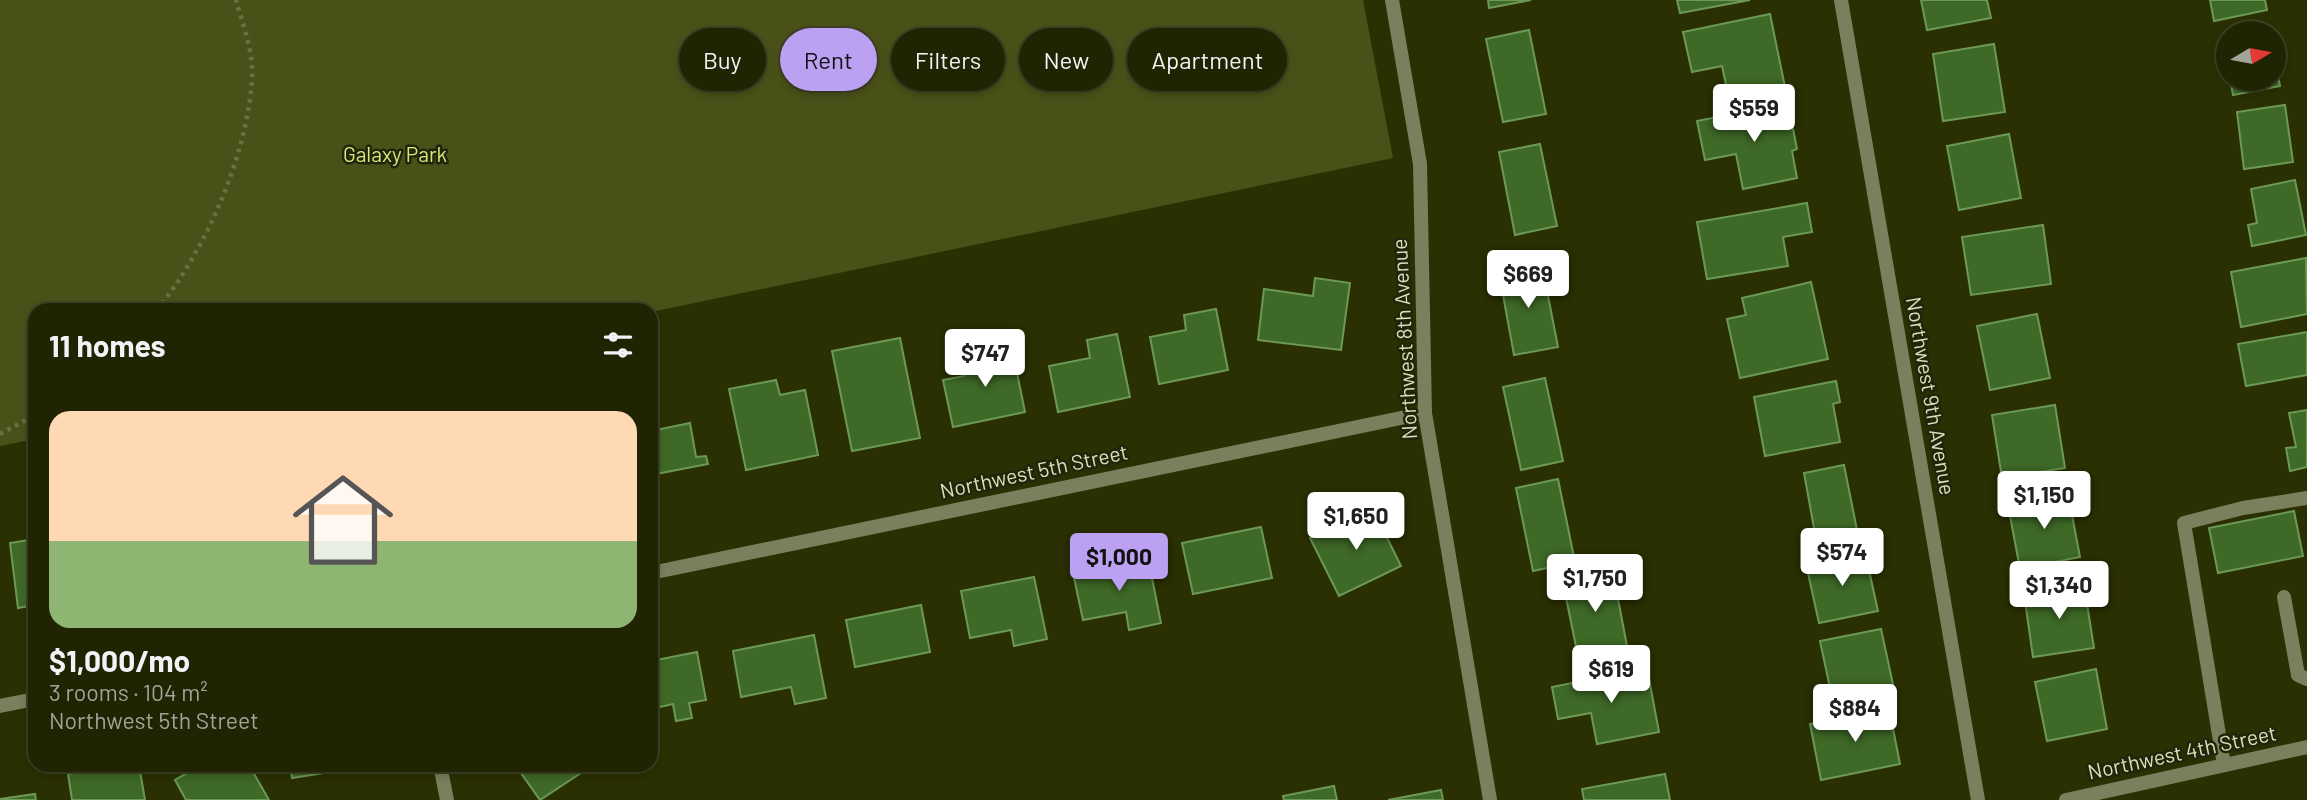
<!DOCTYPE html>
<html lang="en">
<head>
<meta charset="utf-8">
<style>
  :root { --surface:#202402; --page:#282c0c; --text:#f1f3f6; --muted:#a2a499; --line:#3d4124; --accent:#bca0f2 }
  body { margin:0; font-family:Barlow,sans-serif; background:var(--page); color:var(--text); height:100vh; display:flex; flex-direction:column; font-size:26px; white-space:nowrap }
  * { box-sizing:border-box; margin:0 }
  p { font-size:23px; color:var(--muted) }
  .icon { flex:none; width:38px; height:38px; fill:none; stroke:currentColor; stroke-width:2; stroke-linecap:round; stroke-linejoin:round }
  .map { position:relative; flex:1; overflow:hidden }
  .drawer { position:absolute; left:28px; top:303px; width:630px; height:469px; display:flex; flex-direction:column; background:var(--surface); border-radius:21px; box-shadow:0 4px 10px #0003,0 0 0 2px var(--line) }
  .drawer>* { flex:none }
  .hud { position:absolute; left:679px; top:28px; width:665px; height:63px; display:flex; gap:14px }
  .needle { width:46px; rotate:80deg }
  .controls { position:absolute; left:2216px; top:21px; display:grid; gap:14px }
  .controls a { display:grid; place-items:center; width:70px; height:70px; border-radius:50%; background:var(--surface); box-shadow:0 4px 10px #0003,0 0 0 2px var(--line); font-size:35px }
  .price { position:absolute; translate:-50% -60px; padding:0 16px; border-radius:7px; background:#fff; color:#222; font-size:23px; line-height:46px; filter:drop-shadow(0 2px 4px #0008) }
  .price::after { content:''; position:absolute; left:50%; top:42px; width:21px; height:16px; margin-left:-10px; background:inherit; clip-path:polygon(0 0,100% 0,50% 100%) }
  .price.current { background:var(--accent); color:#111 }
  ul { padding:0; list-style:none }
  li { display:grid; align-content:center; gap:14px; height:371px; padding:0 21px }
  li span { display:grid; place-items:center; height:217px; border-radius:21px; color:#555 }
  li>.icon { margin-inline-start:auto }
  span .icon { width:126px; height:126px; fill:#fffc; stroke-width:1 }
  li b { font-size:30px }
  h2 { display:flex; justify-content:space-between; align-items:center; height:84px; padding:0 21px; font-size:30px }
  .tag { padding:0 24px; border-radius:32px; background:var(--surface); box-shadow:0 4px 10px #0003,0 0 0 2px var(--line); font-size:24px; line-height:63px }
  .tag.current { background:var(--accent); color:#111 }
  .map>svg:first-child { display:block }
  .green { fill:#4a5118 }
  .building { fill:#3e6926; stroke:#6c9955; stroke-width:2 }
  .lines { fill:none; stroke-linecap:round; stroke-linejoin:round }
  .path { stroke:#6a7044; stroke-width:4.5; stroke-dasharray:3.5 5; stroke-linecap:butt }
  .service { stroke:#7a7f5e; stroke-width:14 }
  .minor { stroke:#7a7f5e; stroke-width:14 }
  .labels { text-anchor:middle; stroke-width:5; stroke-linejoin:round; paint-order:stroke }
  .park-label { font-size:21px; fill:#d8e777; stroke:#21250b }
  .street-label { font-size:21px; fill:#dae1b9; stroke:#21250b }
</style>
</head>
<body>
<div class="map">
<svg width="2307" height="800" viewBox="0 0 2307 800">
  <rect width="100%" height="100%" fill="#2b3002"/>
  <!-- green -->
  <path class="green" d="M0,0H1363L1393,158L651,312V310H35V439L0,446Z"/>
  <!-- building -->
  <path class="building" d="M1488,0H1531L1489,8Z
    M1677,0H1750L1680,13Z
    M1921,0H1987L1991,18L1927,30Z
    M2210,0H2265L2267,10L2214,21Z
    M1770,14L1785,87L1729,99L1722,66L1692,72L1683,32Z
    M1529,30L1546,114L1503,122L1486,39Z
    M2228,39V68L2222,40Z
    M1994,44L2005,112L1943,121L1933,54Z
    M2273,50L2280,86L2233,95L2230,79H2273Z
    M1788,103L1797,149L1792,151L1797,178L1743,189L1736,154L1705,160L1697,121Z
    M2285,105L2293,162L2244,169L2237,112Z
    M2009,134L2021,198L1959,210L1947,146Z
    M1540,144L1557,226L1515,235L1499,152Z
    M2295,180L2306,235L2252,246L2248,225L2257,223L2251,189Z
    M1807,203L1812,232L1783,237L1788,266L1707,279L1697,222Z
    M2043,225L2051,284L1971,295L1962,237Z
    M2306,258L2307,314L2241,327L2231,272Z
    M1542,265L1558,347L1514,355L1499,273Z
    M1315,278L1350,283L1341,350L1258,340L1264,289L1313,296Z
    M1811,282L1828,359L1740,378L1727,319L1746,315L1742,298Z
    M1216,309L1228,370L1159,384L1150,337L1186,330L1184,315Z
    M2037,314L2050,378L1990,390L1977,326Z
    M2307,332V375L2246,386L2238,344Z
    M1117,334L1130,397L1058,412L1049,366L1090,358L1087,340Z
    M900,338L920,438L852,451L832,351Z
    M1012,348L1025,412L953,427L943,380L964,376L960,358Z
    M1545,378L1563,461L1521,470L1503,387Z
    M776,380L780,395L805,390L818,455L746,470L729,389Z
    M1836,381L1840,402L1833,404L1840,442L1765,456L1754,397Z
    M2055,405L2065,468L2002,478L1992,415Z
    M2307,410V467L2290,471L2286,448L2296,447L2289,413Z
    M690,423L696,457L706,456L708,464L651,475V431Z
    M1844,465L1857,530L1816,539L1804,473Z
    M1558,479L1575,562L1533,571L1516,488Z
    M2068,494L2080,557L2020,569L2008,505Z
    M1372,507L1401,566L1339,596L1310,538Z
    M2294,511L2303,556L2218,573L2209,528Z
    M1261,527L1272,578L1193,594L1182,543Z
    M35,539V605L18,608L10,543Z
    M1865,552L1878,611L1819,623L1806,564Z
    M1148,558L1161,623L1129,630L1126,612L1083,620L1073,573Z
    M1613,573L1627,646L1578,656L1563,583Z
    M1034,577L1047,639L1014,646L1011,630L970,638L961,591Z
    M2084,585L2094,648L2033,657L2024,594Z
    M921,605L930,652L855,667L846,620Z
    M1881,629L1894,689L1833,702L1820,641Z
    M814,635L826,698L795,704L791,687L741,697L733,651Z
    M697,652L706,700L689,703L692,718L676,721L673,704L651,709V661Z
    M1647,668L1659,732L1597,744L1591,713L1558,719L1552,687Z
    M2096,669L2107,729L2047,741L2035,682Z
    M1889,708L1900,764L1821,780L1810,724Z
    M126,765H139L145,800H72L68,774Z
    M201,765H249L269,800H186L175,780Z
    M290,765H374L292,778Z
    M518,765H593L540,800L516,766Z
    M1665,774L1670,800H1584L1582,789Z
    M1334,786L1337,800H1284L1283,796Z
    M1441,790L1443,800H1388Z
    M35,794L36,800H0V799Z"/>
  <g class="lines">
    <!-- path -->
    <path class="path" d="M157,310C206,249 247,157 252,79C254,53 243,25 236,0
      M0,434L35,415"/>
    <!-- service -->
    <path class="service" d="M2284,597L2298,675L2307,679
      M2224,765L2184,523L2243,508L2307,498"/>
    <!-- minor -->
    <path class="minor" d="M1392,0L1420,164L1425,413L1490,800
      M1841,0L1978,800
      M651,573L1425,413
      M0,706L35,699
      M440,765L447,800
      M2066,800L2307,747"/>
  </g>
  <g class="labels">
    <!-- park labels -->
    <g class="park-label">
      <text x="395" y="162">Galaxy Park</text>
    </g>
    <!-- street labels -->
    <g class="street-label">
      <text transform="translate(1405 339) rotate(-93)" y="7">Northwest 8th Avenue</text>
      <text transform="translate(1930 396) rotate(80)" y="7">Northwest 9th Avenue</text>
      <text transform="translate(1034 472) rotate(-12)" y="7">Northwest 5th Street</text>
      <text transform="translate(2182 753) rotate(-12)" y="7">Northwest 4th Street</text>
    </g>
  </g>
</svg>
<div class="controls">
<a><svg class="needle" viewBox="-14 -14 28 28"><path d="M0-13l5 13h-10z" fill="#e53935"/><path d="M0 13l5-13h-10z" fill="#a2a499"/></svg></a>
</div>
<b class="price" style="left:1754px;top:144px">$559</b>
<b class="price" style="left:1528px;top:310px">$669</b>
<b class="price" style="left:985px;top:389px">$747</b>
<b class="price" style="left:2044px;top:531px">$1,150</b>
<b class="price" style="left:1356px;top:552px">$1,650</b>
<b class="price" style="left:1842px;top:588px">$574</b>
<b class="price current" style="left:1119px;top:593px">$1,000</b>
<b class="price" style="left:1595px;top:614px">$1,750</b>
<b class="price" style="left:2059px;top:621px">$1,340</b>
<b class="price" style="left:1611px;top:705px">$619</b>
<b class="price" style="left:1855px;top:744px">$884</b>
<div class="hud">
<a class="tag">Buy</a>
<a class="tag current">Rent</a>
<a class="tag">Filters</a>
<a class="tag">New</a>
<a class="tag">Apartment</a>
</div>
<section class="drawer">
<h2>11 homes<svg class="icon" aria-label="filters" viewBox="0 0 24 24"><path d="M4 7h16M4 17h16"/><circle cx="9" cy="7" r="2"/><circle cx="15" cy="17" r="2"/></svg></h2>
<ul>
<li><span style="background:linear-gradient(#ffd9b3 60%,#8fb573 0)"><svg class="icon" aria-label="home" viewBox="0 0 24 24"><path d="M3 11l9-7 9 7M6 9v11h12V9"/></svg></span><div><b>$1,000/mo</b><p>3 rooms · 104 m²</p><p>Northwest 5th Street</p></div></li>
</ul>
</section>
</div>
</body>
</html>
